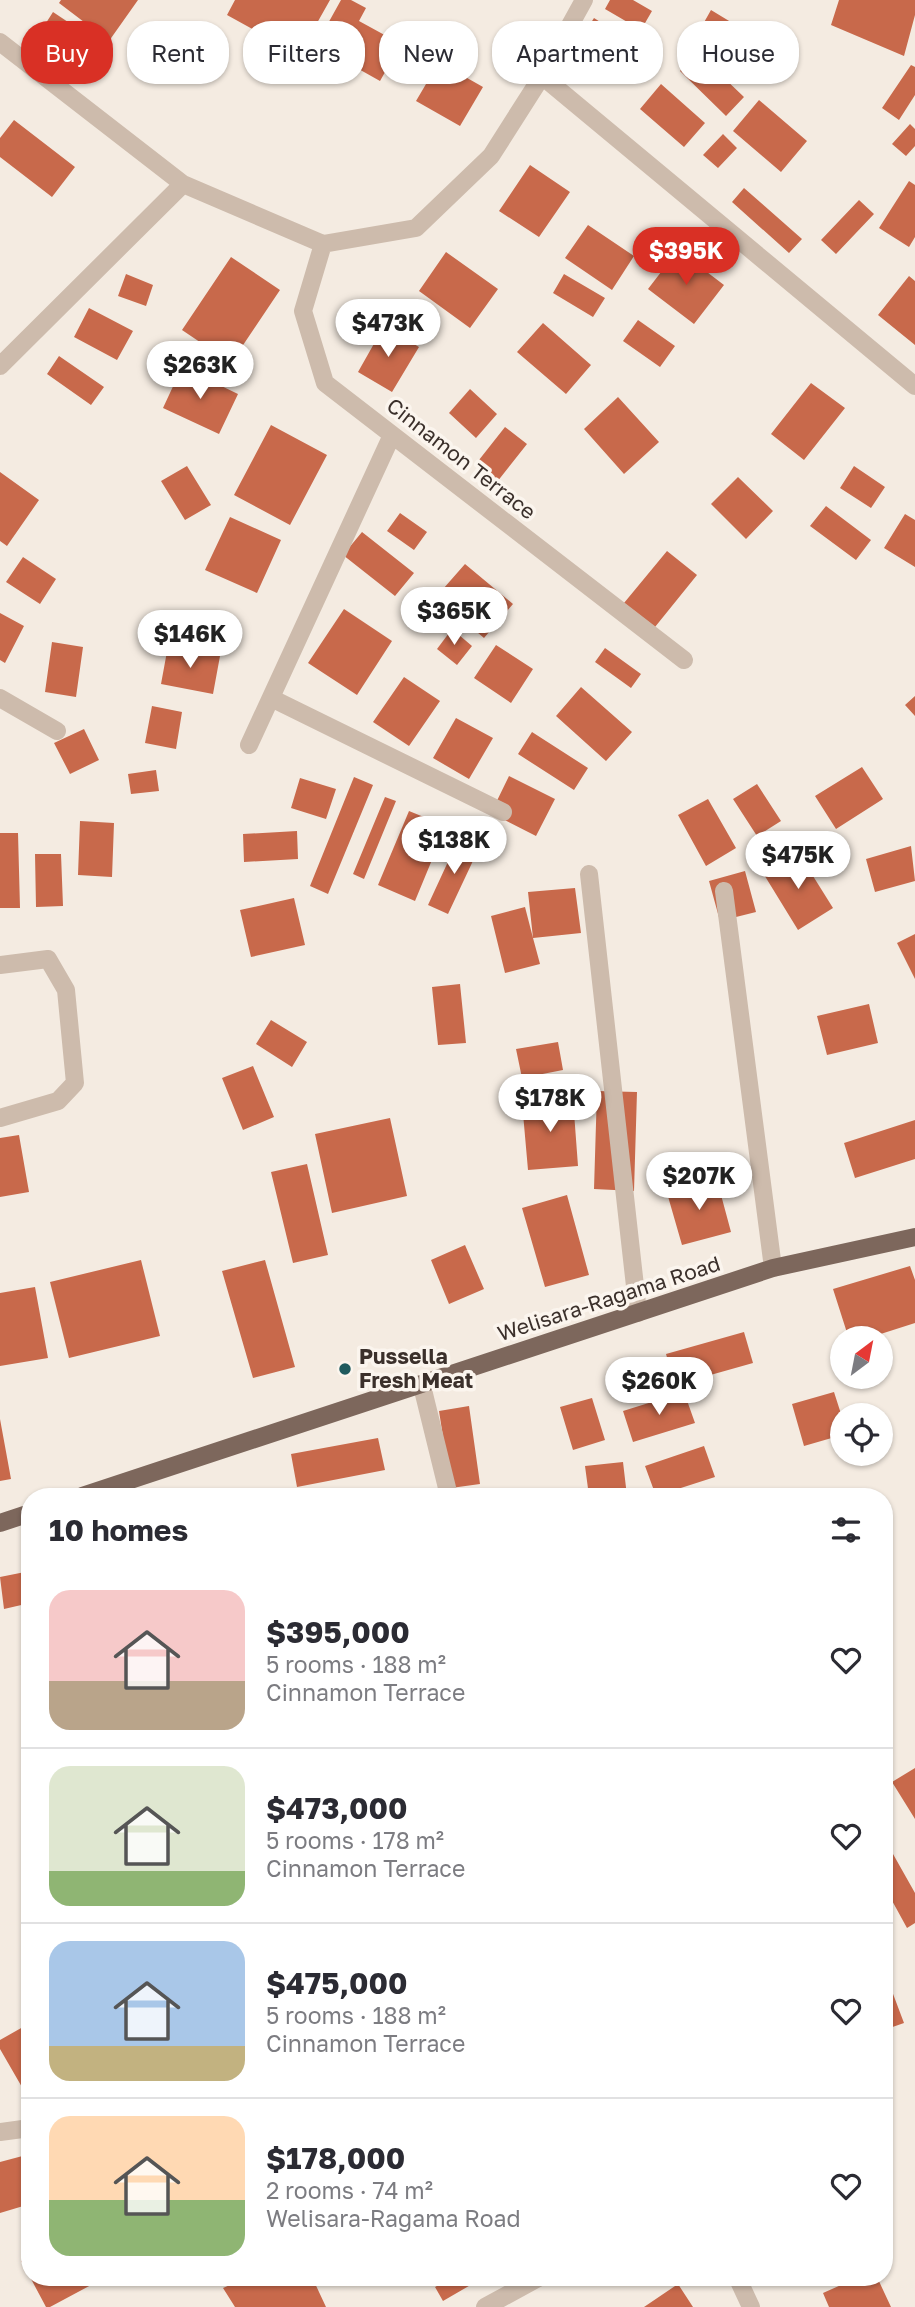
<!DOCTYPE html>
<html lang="en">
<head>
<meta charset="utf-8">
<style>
  :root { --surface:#fff; --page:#f7f7f7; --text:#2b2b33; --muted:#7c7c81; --line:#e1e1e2; --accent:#d93025 }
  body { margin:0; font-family:"Golos Text",sans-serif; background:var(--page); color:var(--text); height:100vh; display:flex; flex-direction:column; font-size:26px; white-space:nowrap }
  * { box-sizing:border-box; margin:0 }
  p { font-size:23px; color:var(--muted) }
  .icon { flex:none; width:38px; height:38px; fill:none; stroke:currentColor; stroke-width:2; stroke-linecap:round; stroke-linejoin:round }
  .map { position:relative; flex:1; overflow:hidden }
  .sheet { position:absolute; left:21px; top:1488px; width:872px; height:798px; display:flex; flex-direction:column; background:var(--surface); border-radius:28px; box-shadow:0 2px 5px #0004 }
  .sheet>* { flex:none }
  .guide { position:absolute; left:21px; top:21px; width:873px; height:63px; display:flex; gap:14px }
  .needle { width:46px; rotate:32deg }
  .fabs { position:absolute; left:830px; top:1326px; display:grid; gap:14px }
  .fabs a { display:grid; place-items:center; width:63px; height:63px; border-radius:50%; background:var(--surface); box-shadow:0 2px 5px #0004; font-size:35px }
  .price { position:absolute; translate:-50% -60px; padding:0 16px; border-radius:24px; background:#fff; color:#222; font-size:23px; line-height:46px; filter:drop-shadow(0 2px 4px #0008) }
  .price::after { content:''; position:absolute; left:50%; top:42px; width:21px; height:16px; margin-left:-10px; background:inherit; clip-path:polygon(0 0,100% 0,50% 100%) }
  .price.on { background:var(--accent); color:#fff }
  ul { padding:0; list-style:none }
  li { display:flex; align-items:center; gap:21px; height:175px; padding:0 28px }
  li+li { border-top:2px solid var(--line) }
  li span { display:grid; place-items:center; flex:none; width:196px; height:140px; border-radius:21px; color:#555 }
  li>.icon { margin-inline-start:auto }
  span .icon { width:84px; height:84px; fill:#fffc; stroke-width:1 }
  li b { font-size:30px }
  h2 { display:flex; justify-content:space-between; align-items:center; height:84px; padding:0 28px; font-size:30px }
  .pill { padding:0 24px; border-radius:28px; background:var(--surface); box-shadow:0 2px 5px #0004; font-size:24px; line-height:63px }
  .pill.on { background:var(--accent); color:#fff }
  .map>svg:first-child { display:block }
  .building { fill:#c8694b }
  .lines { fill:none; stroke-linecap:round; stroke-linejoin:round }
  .minor { stroke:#cdbbac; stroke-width:18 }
  .primary { stroke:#7d675c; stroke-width:18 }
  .poi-dot { fill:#1f5a5e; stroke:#fbf5ee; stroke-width:2.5 }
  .labels { text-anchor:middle; stroke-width:7; stroke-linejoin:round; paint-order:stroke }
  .street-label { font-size:21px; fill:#3b302b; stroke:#fbf5ee }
  .poi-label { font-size:21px; font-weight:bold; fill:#3b302b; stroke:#fbf5ee; text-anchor:start }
</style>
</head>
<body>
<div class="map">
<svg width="915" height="2307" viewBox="0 0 915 2307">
  <rect width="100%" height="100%" fill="#f4ebe1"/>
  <!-- building -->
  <path class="building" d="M61,0H138L109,41L59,3Z
    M235,0H330L299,55L227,15Z
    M341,0H351L366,8L359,21L401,44L380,81L316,45Z
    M610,0H633L652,11L641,30L605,9Z
    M839,0H915V15L904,56L831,25Z
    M711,10L739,27L726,49L698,33Z
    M53,12L110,50L87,83L32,45Z
    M594,18L644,50L623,83L573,51Z
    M698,53L744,97L726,116L680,71Z
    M439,62L483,87L460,126L416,101Z
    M911,65L915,67V95L899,120L882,108Z
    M661,84L705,123L684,147L640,109Z
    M759,100L807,141L781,172L733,131Z
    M14,120L75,167L52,197L0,157V138Z
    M910,124L915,129V146L906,156L892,144Z
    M723,134L737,148L718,168L703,155Z
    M530,165L570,192L539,237L499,211Z
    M909,181L915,185V237L909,247L879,228Z
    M744,188L802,239L789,253L732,202Z
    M859,200L874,214L836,254L821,240Z
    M588,225L634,256L612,290L565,258Z
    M678,250L724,285L694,324L648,289Z
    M446,252L498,289L470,328L419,291Z
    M231,257L280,290L231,363L182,330Z
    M126,274L153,285L146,306L118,296Z
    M564,274L605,298L593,317L553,293Z
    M909,276L915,281V345L878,315Z
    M89,308L133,331L117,360L74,337Z
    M638,320L675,346L660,367L623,341Z
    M543,323L591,365L566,394L517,352Z
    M384,326L419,347L392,392L358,372Z
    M59,356L104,387L91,405L47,374Z
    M182,367L238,394L219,434L163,408Z
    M811,383L845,408L804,460L771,434Z
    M470,389L497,414L476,438L449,413Z
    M618,397L659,442L624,474L584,429Z
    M271,425L327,455L290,525L234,495Z
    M505,427L527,444L497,482L475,465Z
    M187,466L211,505L185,520L161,481Z
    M854,466L885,487L871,508L840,488Z
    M0,472L39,500L7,546L0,541Z
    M738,477L773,511L746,539L711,504Z
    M826,506L871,540L856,560L810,526Z
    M400,513L427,532L414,550L387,531Z
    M905,514L915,520V567L884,548Z
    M230,517L281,540L257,593L205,570Z
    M362,532L414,573L395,596L343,555Z
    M667,551L697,575L655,627L624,603Z
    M23,557L56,579L40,604L6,582Z
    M465,564L513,604L484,638L436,597Z
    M344,609L392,641L357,695L308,663Z
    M0,613L24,626L5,663L0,660Z
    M452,629L472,646L457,665L437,649Z
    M52,642L83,647L76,697L45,692Z
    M496,645L533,669L511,703L474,678Z
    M168,646L220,656L213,694L161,684Z
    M605,648L641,674L631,688L595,662Z
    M404,677L440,701L409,746L373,722Z
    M581,687L632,732L606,761L556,716Z
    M915,696V716L905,705Z
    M152,706L182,712L176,749L145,743Z
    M456,718L493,738L469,779L433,758Z
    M84,729L99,760L70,774L54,743Z
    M532,732L588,768L574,790L518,754Z
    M862,767L883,799L836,829L815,796Z
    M156,770L159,791L131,794L128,774Z
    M509,776L555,799L536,836L491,813Z
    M354,777L373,785L328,894L310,886Z
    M300,778L336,789L326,819L291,808Z
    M757,784L781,821L757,836L733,799Z
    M385,797L396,801L364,879L353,874Z
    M708,799L736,848L706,866L678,815Z
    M409,811L446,826L415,901L378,885Z
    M80,821L114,823L112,877L78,875Z
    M297,831L298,859L244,862L243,834Z
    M0,833H18L20,908H0Z
    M459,838L479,848L448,914L428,905Z
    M911,846L915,881L875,892L866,859Z
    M798,852L833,908L798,930L763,873Z
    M35,854H61L63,906L36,907Z
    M745,871L756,912L720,921L709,881Z
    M575,888L581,933L533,938L540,964L505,973L491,916L525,907L533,938L528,892Z
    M294,898L305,945L251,957L240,910Z
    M915,934V979L897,943Z
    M460,984L466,1043L438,1045L432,987Z
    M869,1004L878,1043L827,1055L817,1016Z
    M271,1020L307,1042L292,1067L256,1044Z
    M558,1042L563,1070L522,1078L516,1049Z
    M253,1066L274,1117L243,1130L222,1078Z
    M597,1091L637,1092L634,1191L594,1189Z
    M573,1099L578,1166L528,1170L522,1102Z
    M390,1118L407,1196L332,1213L315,1134Z
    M915,1120V1159L855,1178L844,1143Z
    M19,1135L29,1192L0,1197V1138Z
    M307,1164L328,1255L293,1263L271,1172Z
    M717,1180L731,1232L682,1245L667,1193Z
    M567,1195L589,1275L545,1287L522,1208Z
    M465,1245L484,1289L449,1304L431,1260Z
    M141,1260L160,1336L69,1358L50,1282Z
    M265,1260L295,1367L253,1378L222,1271Z
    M910,1266L915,1280V1323L865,1339H849L833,1289Z
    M35,1287L48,1358L0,1366V1293Z
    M744,1332L753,1363L675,1385L666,1354Z
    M684,1392L695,1423L633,1442L623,1411Z
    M834,1392L842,1417V1435L804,1446L792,1404Z
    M592,1398L605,1440L573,1450L560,1407Z
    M469,1406L480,1484L451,1488L439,1411Z
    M0,1419L11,1479L0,1481Z
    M378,1438L385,1470L297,1487L291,1454Z
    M704,1446L715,1477L656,1496L645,1466Z
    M623,1462L627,1496H589L585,1466Z
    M30,1571V1603L4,1609L0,1577Z
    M30,1670V1696H29L23,1672Z
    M915,1768V1819L892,1782Z
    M884,1805L892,1820L884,1825Z
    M893,1854L915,1893V1923L907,1928L884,1886V1859Z
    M884,1970L904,2023L884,2030Z
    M30,2023V2101L0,2049V2040Z
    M30,2154V2204L0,2213V2162Z
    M30,2256V2277L21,2261Z
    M30,2277H106L50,2307H46Z
    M248,2277H312L326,2307H235L223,2288Z
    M453,2277H470L474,2283L443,2301L435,2287Z
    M859,2277H877L891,2307H829L823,2293Z
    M678,2284L693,2307H644Z"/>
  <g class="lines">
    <!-- minor -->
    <path class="minor" d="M0,42L183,184L323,244L416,228L491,156L542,76L584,0
      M542,76L915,386
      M323,244L303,311L325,383L684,660
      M0,366L183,184
      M0,698L57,731
      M271,698L503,812
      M249,745L392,435
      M589,874L638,1313
      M724,891L773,1268
      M0,965L48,959L66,990L75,1083L58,1101L0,1118
      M422,1386L449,1496
      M0,2132L30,2128
      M737,2277L751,2307
      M485,2307L540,2277"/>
    <!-- primary -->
    <path class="primary" d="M82,1496L773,1268L915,1237
      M0,1523L30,1513"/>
  </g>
  <!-- markers -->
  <circle class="poi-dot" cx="345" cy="1369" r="7"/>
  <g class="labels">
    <!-- street labels -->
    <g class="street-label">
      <text transform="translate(461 459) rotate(38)" y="7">Cinnamon Terrace</text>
      <text transform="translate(609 1299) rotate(-18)" y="7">Welisara-Ragama Road</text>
    </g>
    <!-- poi labels -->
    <g class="poi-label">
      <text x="359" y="1364">Pussella<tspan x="359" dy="24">Fresh Meat</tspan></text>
    </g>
  </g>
</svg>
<div class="fabs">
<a><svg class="needle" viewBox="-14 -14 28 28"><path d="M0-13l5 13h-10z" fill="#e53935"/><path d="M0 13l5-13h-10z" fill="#7c7c81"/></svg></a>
<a><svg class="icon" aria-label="locate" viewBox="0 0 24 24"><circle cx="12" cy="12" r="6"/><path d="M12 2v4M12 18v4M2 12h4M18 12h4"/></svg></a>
</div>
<b class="price on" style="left:686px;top:287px">$395K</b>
<b class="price" style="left:388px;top:359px">$473K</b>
<b class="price" style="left:200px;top:401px">$263K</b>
<b class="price" style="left:454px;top:647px">$365K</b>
<b class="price" style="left:190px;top:670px">$146K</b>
<b class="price" style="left:454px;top:876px">$138K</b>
<b class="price" style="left:798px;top:891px">$475K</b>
<b class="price" style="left:550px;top:1134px">$178K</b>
<b class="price" style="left:699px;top:1212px">$207K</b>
<b class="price" style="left:659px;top:1417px">$260K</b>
<div class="guide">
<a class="pill on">Buy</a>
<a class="pill">Rent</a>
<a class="pill">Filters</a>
<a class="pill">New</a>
<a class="pill">Apartment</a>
<a class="pill">House</a>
</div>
<section class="sheet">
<h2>10 homes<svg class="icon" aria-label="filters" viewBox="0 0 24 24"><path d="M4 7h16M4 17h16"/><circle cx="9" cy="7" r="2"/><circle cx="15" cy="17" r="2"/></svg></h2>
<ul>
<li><span style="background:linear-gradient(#f6c9c9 65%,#b9a48a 0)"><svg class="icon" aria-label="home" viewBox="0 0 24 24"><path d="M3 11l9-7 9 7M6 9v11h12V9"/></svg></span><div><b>$395,000</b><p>5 rooms · 188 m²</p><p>Cinnamon Terrace</p></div><svg class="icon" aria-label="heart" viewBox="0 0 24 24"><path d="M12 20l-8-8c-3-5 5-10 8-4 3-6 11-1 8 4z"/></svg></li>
<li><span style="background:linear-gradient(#dfe7d0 75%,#8fb573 0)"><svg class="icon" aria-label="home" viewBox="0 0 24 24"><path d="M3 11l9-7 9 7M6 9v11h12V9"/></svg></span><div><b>$473,000</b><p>5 rooms · 178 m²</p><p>Cinnamon Terrace</p></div><svg class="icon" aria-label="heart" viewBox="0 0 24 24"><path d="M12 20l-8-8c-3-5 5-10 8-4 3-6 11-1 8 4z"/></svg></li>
<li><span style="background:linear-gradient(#a9c7e8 75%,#c2b280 0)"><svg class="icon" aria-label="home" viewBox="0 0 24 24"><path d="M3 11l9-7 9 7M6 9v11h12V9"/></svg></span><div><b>$475,000</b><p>5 rooms · 188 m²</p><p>Cinnamon Terrace</p></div><svg class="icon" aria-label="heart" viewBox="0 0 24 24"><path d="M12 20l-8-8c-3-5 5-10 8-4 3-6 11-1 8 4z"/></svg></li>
<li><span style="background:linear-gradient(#ffd9b3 60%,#8fb573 0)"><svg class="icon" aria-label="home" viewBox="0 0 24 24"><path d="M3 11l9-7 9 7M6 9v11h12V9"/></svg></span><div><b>$178,000</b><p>2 rooms · 74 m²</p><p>Welisara-Ragama Road</p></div><svg class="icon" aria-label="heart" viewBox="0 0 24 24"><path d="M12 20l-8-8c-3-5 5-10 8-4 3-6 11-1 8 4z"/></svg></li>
</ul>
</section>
</div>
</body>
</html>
